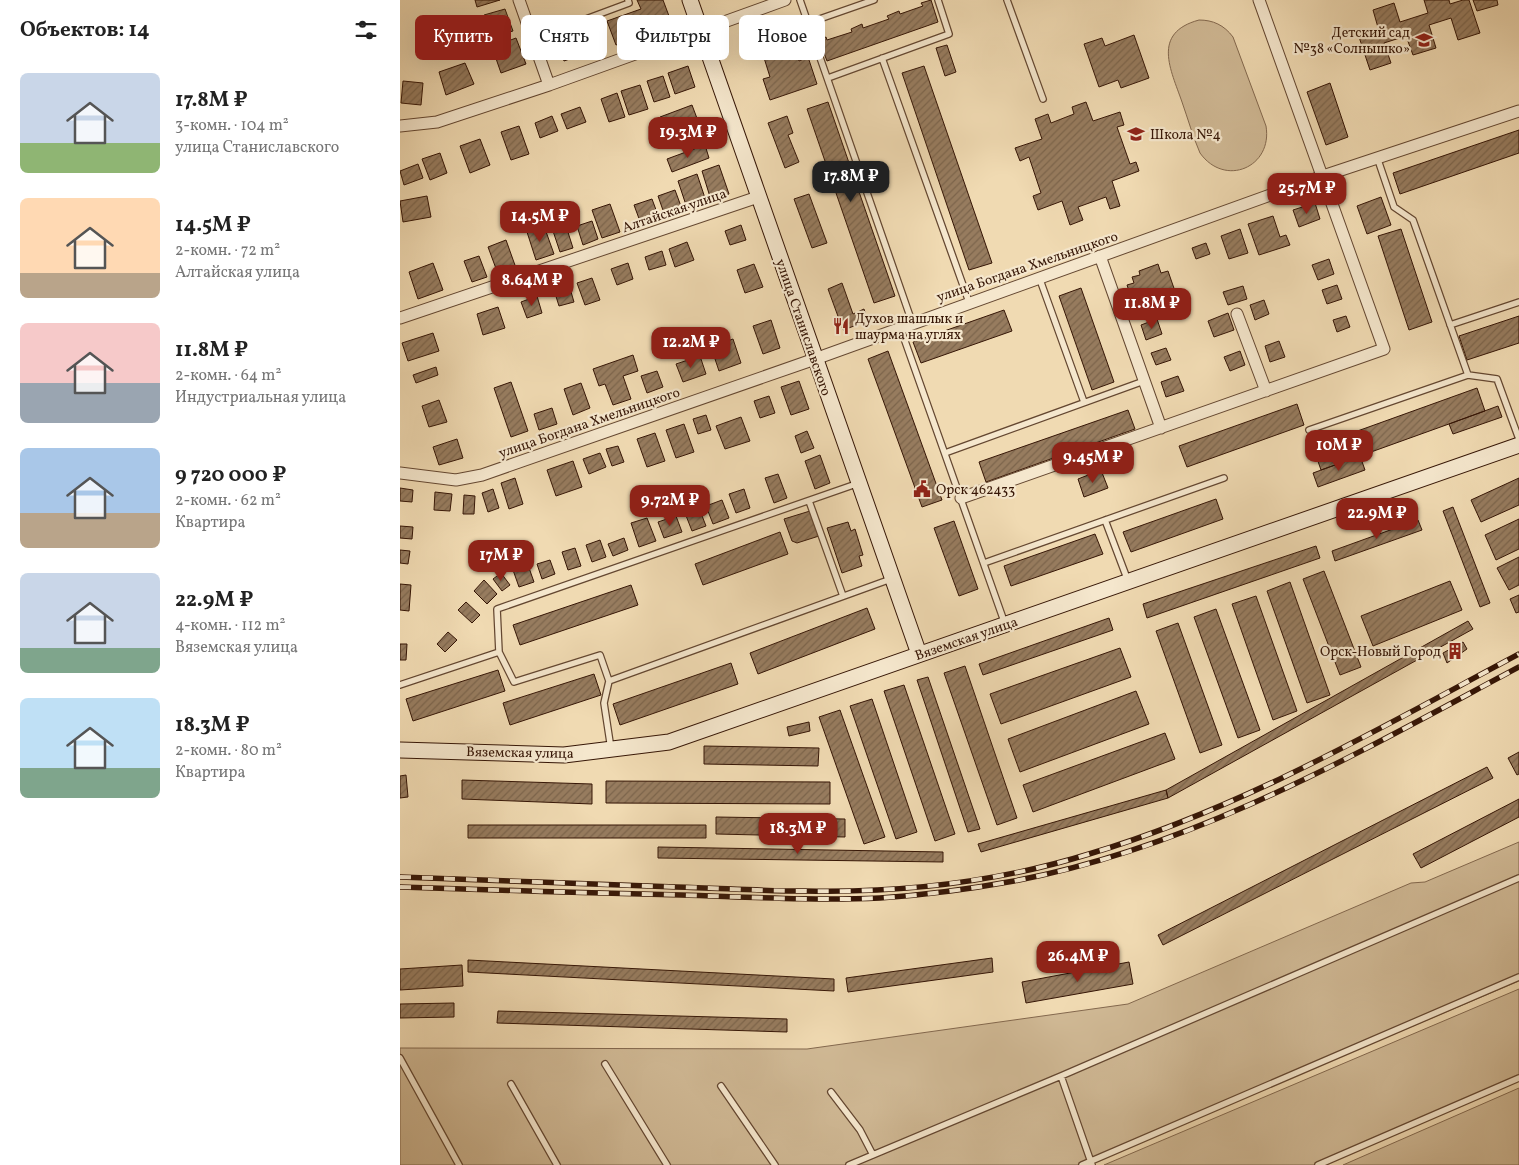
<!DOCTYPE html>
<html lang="ru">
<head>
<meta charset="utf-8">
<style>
  :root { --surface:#fff; --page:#f6f6f6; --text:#222; --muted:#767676; --accent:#8f2418 }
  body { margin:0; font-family:Vollkorn,serif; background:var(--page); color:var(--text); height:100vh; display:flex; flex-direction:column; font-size:19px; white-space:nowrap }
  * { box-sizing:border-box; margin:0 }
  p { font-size:16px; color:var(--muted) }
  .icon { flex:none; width:28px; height:28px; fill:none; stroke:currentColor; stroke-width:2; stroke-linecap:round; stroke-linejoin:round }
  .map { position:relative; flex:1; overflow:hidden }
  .side { display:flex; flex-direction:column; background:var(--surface); width:400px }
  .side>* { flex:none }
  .banner { position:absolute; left:15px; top:15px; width:475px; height:45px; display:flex; gap:10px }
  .price { position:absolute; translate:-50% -42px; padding:0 11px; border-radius:10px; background:var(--accent); color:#fff; font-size:16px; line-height:32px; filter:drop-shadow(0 1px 2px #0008) }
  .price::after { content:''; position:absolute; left:50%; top:30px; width:15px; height:11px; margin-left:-8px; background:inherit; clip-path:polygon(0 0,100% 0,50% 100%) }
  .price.selected { background:#222; color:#fff }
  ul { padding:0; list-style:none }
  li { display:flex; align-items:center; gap:15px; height:125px; padding:0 20px }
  li span { display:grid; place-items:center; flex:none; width:140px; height:100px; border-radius:8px; color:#555 }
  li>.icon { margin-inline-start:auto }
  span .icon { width:60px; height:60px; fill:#fffc; stroke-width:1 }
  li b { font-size:21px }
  h2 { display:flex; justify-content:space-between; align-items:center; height:60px; padding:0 20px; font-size:21px }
  .tag { padding:0 18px; border-radius:8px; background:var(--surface); box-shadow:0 5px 20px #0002; font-size:18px; line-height:45px }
  .tag.selected { background:var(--accent); color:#fff }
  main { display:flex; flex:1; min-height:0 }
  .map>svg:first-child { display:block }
  .garden { fill:#d0b995; stroke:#83684e }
  .building { fill:url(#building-hatch); stroke:#361606 }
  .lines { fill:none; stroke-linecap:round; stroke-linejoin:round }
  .service-casing { stroke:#644731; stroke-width:8 }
  .minor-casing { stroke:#644731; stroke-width:13 }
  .secondary-casing { stroke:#361606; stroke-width:17 }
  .service { stroke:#f5e7cd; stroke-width:5.5 }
  .minor { stroke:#f5e7cd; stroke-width:11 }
  .secondary { stroke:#f5e7cd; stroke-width:15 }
  .rail-casing { stroke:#361606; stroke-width:5.5 }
  .rail { stroke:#f5e7cd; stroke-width:4; stroke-dasharray:11; stroke-linecap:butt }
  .labels { text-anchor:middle; stroke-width:4.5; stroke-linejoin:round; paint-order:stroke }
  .poi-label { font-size:14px; fill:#361606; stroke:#f5e7cd; text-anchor:start }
  .street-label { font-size:14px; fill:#361606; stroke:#f5e7cd }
</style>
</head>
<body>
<main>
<section class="side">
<h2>Объектов: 14<svg class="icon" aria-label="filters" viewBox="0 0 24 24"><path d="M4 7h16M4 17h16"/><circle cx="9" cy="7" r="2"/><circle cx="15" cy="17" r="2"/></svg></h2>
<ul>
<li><span style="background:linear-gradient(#c9d6e8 70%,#8fb573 0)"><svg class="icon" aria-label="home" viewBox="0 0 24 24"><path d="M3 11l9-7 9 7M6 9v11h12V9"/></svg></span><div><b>17.8M ₽</b><p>3-комн. · 104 m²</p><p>улица Станиславского</p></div></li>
<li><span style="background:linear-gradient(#ffd9b3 75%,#b9a48a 0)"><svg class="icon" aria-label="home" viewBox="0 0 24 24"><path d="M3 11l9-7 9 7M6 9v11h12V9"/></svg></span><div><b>14.5M ₽</b><p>2-комн. · 72 m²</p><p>Алтайская улица</p></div></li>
<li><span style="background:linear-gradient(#f6c9c9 60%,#9aa5b1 0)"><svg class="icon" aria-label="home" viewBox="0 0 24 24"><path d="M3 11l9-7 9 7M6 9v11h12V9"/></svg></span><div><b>11.8M ₽</b><p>2-комн. · 64 m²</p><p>Индустриальная улица</p></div></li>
<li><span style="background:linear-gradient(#a9c7e8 65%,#b9a48a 0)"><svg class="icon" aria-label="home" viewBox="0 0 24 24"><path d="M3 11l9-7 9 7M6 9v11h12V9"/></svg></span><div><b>9 720 000 ₽</b><p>2-комн. · 62 m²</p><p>Квартира</p></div></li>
<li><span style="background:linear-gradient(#c9d6e8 75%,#7fa58c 0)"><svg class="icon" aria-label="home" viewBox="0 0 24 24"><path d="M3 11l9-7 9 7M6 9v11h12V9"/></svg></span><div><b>22.9M ₽</b><p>4-комн. · 112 m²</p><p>Вяземская улица</p></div></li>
<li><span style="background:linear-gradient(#bfe0f5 70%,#7fa58c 0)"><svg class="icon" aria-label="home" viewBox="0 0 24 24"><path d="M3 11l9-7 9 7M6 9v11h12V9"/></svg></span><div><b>18.3M ₽</b><p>2-комн. · 80 m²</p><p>Квартира</p></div></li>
</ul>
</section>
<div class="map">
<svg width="1119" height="1165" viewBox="0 0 1119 1165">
  <defs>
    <pattern id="building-hatch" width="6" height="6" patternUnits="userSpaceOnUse" patternTransform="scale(1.25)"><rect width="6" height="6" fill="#977c5f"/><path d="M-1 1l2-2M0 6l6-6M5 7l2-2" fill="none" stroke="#7c654c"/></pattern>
  </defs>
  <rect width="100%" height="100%" fill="#f0dab2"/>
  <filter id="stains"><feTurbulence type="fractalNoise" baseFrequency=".004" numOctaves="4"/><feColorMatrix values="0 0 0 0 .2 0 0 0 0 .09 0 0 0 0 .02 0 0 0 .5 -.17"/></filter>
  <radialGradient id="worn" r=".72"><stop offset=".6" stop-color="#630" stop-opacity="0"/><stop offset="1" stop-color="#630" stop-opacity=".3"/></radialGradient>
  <!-- garden -->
  <path class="garden" d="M799,20C813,20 824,25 833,37L866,126C873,167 825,188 800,153C793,137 788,119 782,102C771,70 751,33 799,20Z
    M1119,842V981L685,1165H0V1048L407,1049L728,1004L1011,883L1025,882Z
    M1119,989V1079L924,1165H704Z
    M1119,1088V1165H943Z"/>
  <!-- building -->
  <path class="building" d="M75,0H100L77,7Z
    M237,0H263L272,24L216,45L207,21L241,9Z
    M531,0L538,22L427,61L419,40L426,37L427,40L452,32L451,29L462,24L463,28L489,19L487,16L499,11L500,14L523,6L521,3Z
    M1024,0H1049L1050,4L1063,0H1069L1080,33L1058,40L1051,18L1029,25L1036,48L1013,55L1006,36L984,43L991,63L970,70L959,37L979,31L973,10L994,3L1000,22L1028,13Z
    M1073,0H1097L1098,5L1077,11Z
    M105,9L113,31L91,38L84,15Z
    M191,29L198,49L164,61L157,42Z
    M390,35L399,61L408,57L417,84L370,100L363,79L370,77L360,45Z
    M734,35L749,78L721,88L718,80L699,87L684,44L702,38L705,46Z
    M116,38L126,64L101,73L92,47Z
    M547,45L556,72L545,76L536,48Z
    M65,63L74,84L46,95L39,72Z
    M288,66L295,87L275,94L268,73Z
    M524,66L592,263L569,270L502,73Z
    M263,76L270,97L254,102L247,81Z
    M3,81L23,83L21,105L1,103Z
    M930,83L948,137L926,145L907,92Z
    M240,85L248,109L229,115L221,91Z
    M217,93L225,117L209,122L201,99Z
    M428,102L495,296L474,303L407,109Z
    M686,102L693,121L720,112L724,125L717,127L730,164L736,162L739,171L712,181L720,206L710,209L706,197L678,207L683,220L670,225L662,201L638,210L633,196L641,193L629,157L620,161L615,148L642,139L635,119L648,114L651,123L674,114L672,107Z
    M292,105L301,129L269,141L260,117Z
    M180,107L186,122L167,129L161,114Z
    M152,116L158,131L140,138L135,123Z
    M387,116L393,133L388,135L399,162L385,168L368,123Z
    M119,126L129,154L111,160L101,132Z
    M1119,130V153L1000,194L993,173Z
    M80,139L90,165L70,173L60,146Z
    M305,145L309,158L272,172L267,159Z
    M40,153L47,173L30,180L22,159Z
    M18,164L23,178L4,185L0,171Z
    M319,165L329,194L311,200L302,171Z
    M297,174L306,201L287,208L278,181Z
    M275,190L282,209L265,216L258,196Z
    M409,194L427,243L412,248L394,199Z
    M27,196L31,217L3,222L0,201Z
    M981,197L991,225L967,234L957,206Z
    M252,199L259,218L241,224L234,205Z
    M915,203L920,219L899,227L893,210Z
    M210,204L220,232L202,238L192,210Z
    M873,216L880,237L886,235L890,245L859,255L848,224Z
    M192,221L198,239L183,245L177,226Z
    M341,225L346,240L330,245L325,231Z
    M144,226L154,254L136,260L127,232Z
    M166,226L173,248L160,252L153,231Z
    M840,229L848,253L829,259L821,236Z
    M1001,229L1032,322L1009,330L978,236Z
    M106,240L116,268L98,274L88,247Z
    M287,242L294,260L275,267L269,249Z
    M806,243L810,254L796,259L792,248Z
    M262,251L266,265L249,270L245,257Z
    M79,256L87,277L72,282L64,261Z
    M929,259L934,274L918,280L912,265Z
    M33,263L43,290L18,299L9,272Z
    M228,263L233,279L217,285L211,269Z
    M354,264L363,287L345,293L337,270Z
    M758,264L761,273L768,271L777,297L759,304L756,296L741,301L740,298L732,300L727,285L734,283L732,277L740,275L739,271Z
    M192,278L200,300L185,305L177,283Z
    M442,283L453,314L464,309L468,321L443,330L428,289Z
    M169,285L174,302L159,306L154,290Z
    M937,285L942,299L927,304L922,290Z
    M843,286L847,299L828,305L823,292Z
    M681,288L714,382L692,390L659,296Z
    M137,296L142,313L127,318L121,302Z
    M864,300L869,314L855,320L850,305Z
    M98,307L105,328L83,335L77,314Z
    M604,310L612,331L521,363L513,342Z
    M828,313L834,330L814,337L808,321Z
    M946,316L950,327L937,332L933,320Z
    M1119,316V343L1067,360L1059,336Z
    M757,319L762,334L746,340L741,325Z
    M371,320L380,348L363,354L353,326Z
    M33,333L39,351L8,361L2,343Z
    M333,339L341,363L319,371L311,347Z
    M879,341L885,357L870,362L865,346Z
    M766,348L771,360L756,365L751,353Z
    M488,351L542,500L522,507L468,359Z
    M840,351L845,365L830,371L824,357Z
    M233,355L238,371L223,376L231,399L213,405L205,384L199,386L193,369Z
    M300,356L306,374L283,382L276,364Z
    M36,367L38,375L16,383L13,375Z
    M257,371L263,387L247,393L241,376Z
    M778,376L784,391L766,397L761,382Z
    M399,381L409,409L391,415L381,387Z
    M111,382L128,431L111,437L94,388Z
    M181,383L190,408L173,415L164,389Z
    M1077,388L1085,411L921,470L913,447Z
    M369,396L375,413L360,418L354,401Z
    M39,400L47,422L29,427L22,406Z
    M897,404L904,425L787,467L779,446Z
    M1098,406L1102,417L1053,434L1049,424Z
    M152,408L157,424L139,430L134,414Z
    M728,410L735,429L586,482L579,462Z
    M306,415L311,430L298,434L293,419Z
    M341,417L350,441L325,449L316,426Z
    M284,424L294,452L276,458L266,430Z
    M407,431L414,448L401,453L395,436Z
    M255,433L265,461L247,467L237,439Z
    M57,439L63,458L39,465L33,447Z
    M218,446L224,462L212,466L206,449Z
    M200,453L206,467L189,474L183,459Z
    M420,455L430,483L415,489L405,461Z
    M960,456L965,470L918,487L913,473Z
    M173,461L182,487L156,496L147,470Z
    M701,470L708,488L684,497L678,479Z
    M378,474L387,498L374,503L365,478Z
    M115,478L123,504L109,509L101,483Z
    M1119,478V505L1081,522L1071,500Z
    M0,488L13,490L12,502L0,501Z
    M93,489L99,508L88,512L82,493Z
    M344,489L350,508L336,513L329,494Z
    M35,492L52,494L50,511L34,510Z
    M64,495L75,496L74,514H63Z
    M816,499L823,519L731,552L723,532Z
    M322,500L329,518L313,524L306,506Z
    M1053,507L1090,603L1080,607L1043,511Z
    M299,508L306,526L292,531L285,513Z
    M410,511L419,536L397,543L392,541L384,519Z
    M276,516L282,532L264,538L258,522Z
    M247,518L256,541L239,547L231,523Z
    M1119,519V549L1096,560L1085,535Z
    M1018,520L1022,530L935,561L932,551Z
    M554,521L578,589L559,596L534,528Z
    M448,522L451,531L455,529L463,555L459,556L462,566L442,573L427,528Z
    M0,526L13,527L12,539L0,538Z
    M380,532L388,554L303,585L295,564Z
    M695,534L703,554L611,586L604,566Z
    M224,538L228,550L213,556L208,544Z
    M200,540L206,557L192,562L186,545Z
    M916,546L920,558L747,618L743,604Z
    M175,548L181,566L168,570L162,552Z
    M0,550L10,551L8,564L0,563Z
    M1119,557V585L1109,590L1097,568Z
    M150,560L155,574L142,579L137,564Z
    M128,565L134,582L119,587L113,570Z
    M924,571L961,667L940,675L903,579Z
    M101,573L110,585L102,591L93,579Z
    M84,580L97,594L87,604L74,591Z
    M1050,581L1062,610L973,646L961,616Z
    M890,582L930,695L907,703L867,591Z
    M0,584L11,585L9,611L0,610Z
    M231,585L238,605L120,645L113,625Z
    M1119,595V612L1116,613L1110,599Z
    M856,596L897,711L873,720L832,604Z
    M66,602L80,615L72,623L58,610Z
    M467,608L475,629L358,674L350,653Z
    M816,609L860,730L838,738L794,617Z
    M709,618L713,630L583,675L579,664Z
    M1068,621L1073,629L768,798L766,790Z
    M778,623L822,745L800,753L756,631Z
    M48,632L57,640L45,652L37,644Z
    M1063,642L1067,649L1047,663L1043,653Z
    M0,644H7L6,660H0Z
    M720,648L731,677L601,724L590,694Z
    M331,663L338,684L220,725L213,704Z
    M565,666L617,818L597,825L544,673Z
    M98,670L105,691L13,721L6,699Z
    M194,674L201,695L110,725L103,703Z
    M528,677L580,829L568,832L517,680Z
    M504,685L555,834L535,841L484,691Z
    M736,691L749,724L620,772L608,739Z
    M472,699L517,832L496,839L450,706Z
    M440,710L485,837L464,844L419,717Z
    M409,722L410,731L389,736L387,727Z
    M765,733L775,759L633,812L623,785Z
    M304,746L419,748L418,766L304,764Z
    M1119,752V774L1117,775L1108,758Z
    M1087,767L1093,778L763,945L758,935Z
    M6,775L8,797L0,798V776Z
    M62,780L192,784V804L62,799Z
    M206,781L430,782V804L206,803Z
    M766,790L768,798L581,852L578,844Z
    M1119,799V817L1021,868L1013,854Z
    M316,817L445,819V837L316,834Z
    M68,825H306V838H68Z
    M258,847L543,852V862L258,858Z
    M592,958L593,972L448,992L446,978Z
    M68,960L434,979V991L68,972Z
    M729,962L733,984L626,1003L622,982Z
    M62,965L63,986L0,990V969Z
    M54,1003V1017L0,1018V1004Z
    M98,1011L387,1019V1032L97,1023Z"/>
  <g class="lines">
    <!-- service casing -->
    <g class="service-casing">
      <path id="service" d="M400,0L408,23
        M474,0L408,23L512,322
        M607,0L643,99
        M167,26L229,3L228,0
        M482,58L569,302
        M428,78L549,34L538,0
        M977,157L994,207L1013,220L1068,375
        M639,277L684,402
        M1050,325L1119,302
        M500,327L605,624
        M909,430L1068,375L1097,379L1119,439
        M545,453L744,381
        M409,501L443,596
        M705,520L728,581
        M584,563L824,478
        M99,652L97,609L459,483
        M0,685L99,652L114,682L200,655L209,681
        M211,749L204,703L209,681L491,579
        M0,1058L59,1165
        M205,1064L267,1165
        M661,1076L692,1165
        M111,1084L157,1165
        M321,1086L375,1165
        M431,1092L460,1130L473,1155
        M449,1165L661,1076L1119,878
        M682,1165L1119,977
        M918,1165L1119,1078"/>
    </g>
    <!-- minor casing -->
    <g class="minor-casing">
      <path id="minor" d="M119,0L149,85
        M0,126L37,122L149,85L385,0
        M700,256L761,428
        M837,314L866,391
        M0,318L358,197
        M0,473L56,480L82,475L415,359L923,176L1119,111
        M561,498L984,349L859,0"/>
    </g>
    <!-- secondary casing -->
    <g class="secondary-casing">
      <path id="secondary" d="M290,0L519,654
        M0,750L164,755L269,742L1119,445"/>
    </g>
    <!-- service -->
    <use href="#service" class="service"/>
    <!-- minor -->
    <use href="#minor" class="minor"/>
    <!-- secondary -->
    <use href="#secondary" class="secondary"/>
    <!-- rail casing -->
    <g class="rail-casing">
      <path id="rail" d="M0,877C92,880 184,884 276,887C319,888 362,891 405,891C499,893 598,882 689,854C841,809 980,728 1119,654
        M0,887C94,890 187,893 281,895C347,897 414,901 480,898C525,895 570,889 614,881C796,847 958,753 1119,667"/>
    </g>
    <!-- rail -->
    <use href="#rail" class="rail"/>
  </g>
  <!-- icons -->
  <defs>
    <g id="school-bare" transform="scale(1.35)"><path d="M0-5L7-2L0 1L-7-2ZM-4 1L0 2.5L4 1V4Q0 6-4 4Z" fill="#8f2418" stroke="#f5e7cd" stroke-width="2.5" paint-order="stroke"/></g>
    <g id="restaurant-bare" transform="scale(1.35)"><path d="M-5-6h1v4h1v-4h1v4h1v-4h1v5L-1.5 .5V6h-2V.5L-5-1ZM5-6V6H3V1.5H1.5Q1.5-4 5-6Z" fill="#8f2418" stroke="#f5e7cd" stroke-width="2.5" paint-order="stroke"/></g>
    <g id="civic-bare" transform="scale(1.35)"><path d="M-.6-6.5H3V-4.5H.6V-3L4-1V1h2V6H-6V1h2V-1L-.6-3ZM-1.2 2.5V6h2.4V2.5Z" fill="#8f2418" stroke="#f5e7cd" stroke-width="2.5" paint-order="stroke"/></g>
    <g id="building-bare" transform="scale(1.35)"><path d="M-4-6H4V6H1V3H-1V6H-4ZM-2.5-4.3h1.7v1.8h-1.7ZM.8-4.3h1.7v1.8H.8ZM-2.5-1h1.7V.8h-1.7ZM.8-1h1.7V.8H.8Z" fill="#8f2418" stroke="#f5e7cd" stroke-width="2.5" paint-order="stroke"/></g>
  </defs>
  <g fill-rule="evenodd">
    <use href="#school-bare" x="1024" y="40"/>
    <use href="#school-bare" x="736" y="134"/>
    <use href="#restaurant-bare" x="441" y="326"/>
    <use href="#civic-bare" x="522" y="489"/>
    <use href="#building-bare" x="1055" y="651"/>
  </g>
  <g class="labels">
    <!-- poi labels -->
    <g class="poi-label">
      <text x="1010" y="37" text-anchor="end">Детский сад<tspan x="1010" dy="16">№38 «Солнышко»</tspan></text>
      <text x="750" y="139">Школа №4</text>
      <text x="455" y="323">Духов шашлык и<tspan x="455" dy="16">шаурма на углях</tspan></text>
      <text x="536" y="494">Орск 462433</text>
      <text x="1041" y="656" text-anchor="end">Орск-Новый Город</text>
    </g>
    <!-- street labels -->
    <g class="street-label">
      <text transform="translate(274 210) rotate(-19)" y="5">Алтайская улица</text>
      <text transform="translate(627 266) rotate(-19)" y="5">улица Богдана Хмельницкого</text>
      <text transform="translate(404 327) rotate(71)" y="5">улица Станиславского</text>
      <text transform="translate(189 422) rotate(-19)" y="5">улица Богдана Хмельницкого</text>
      <text transform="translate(566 638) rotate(-19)" y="5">Вяземская улица</text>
      <text transform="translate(120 752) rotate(1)" y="5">Вяземская улица</text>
    </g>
  </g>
  <rect width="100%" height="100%" filter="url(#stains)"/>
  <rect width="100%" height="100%" fill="url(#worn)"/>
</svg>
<b class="price" style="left:288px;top:159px">19.3M ₽</b>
<b class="price selected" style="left:451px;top:203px">17.8M ₽</b>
<b class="price" style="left:907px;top:215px">25.7M ₽</b>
<b class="price" style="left:140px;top:243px">14.5M ₽</b>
<b class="price" style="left:132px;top:307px">8.64M ₽</b>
<b class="price" style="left:752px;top:330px">11.8M ₽</b>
<b class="price" style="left:291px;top:369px">12.2M ₽</b>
<b class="price" style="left:939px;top:472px">10M ₽</b>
<b class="price" style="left:693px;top:484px">9.45M ₽</b>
<b class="price" style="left:270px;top:527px">9.72M ₽</b>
<b class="price" style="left:977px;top:540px">22.9M ₽</b>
<b class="price" style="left:101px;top:582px">17M ₽</b>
<b class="price" style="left:398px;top:855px">18.3M ₽</b>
<b class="price" style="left:678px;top:983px">26.4M ₽</b>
<div class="banner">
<a class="tag selected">Купить</a>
<a class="tag">Снять</a>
<a class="tag">Фильтры</a>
<a class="tag">Новое</a>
</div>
</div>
</main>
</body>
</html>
